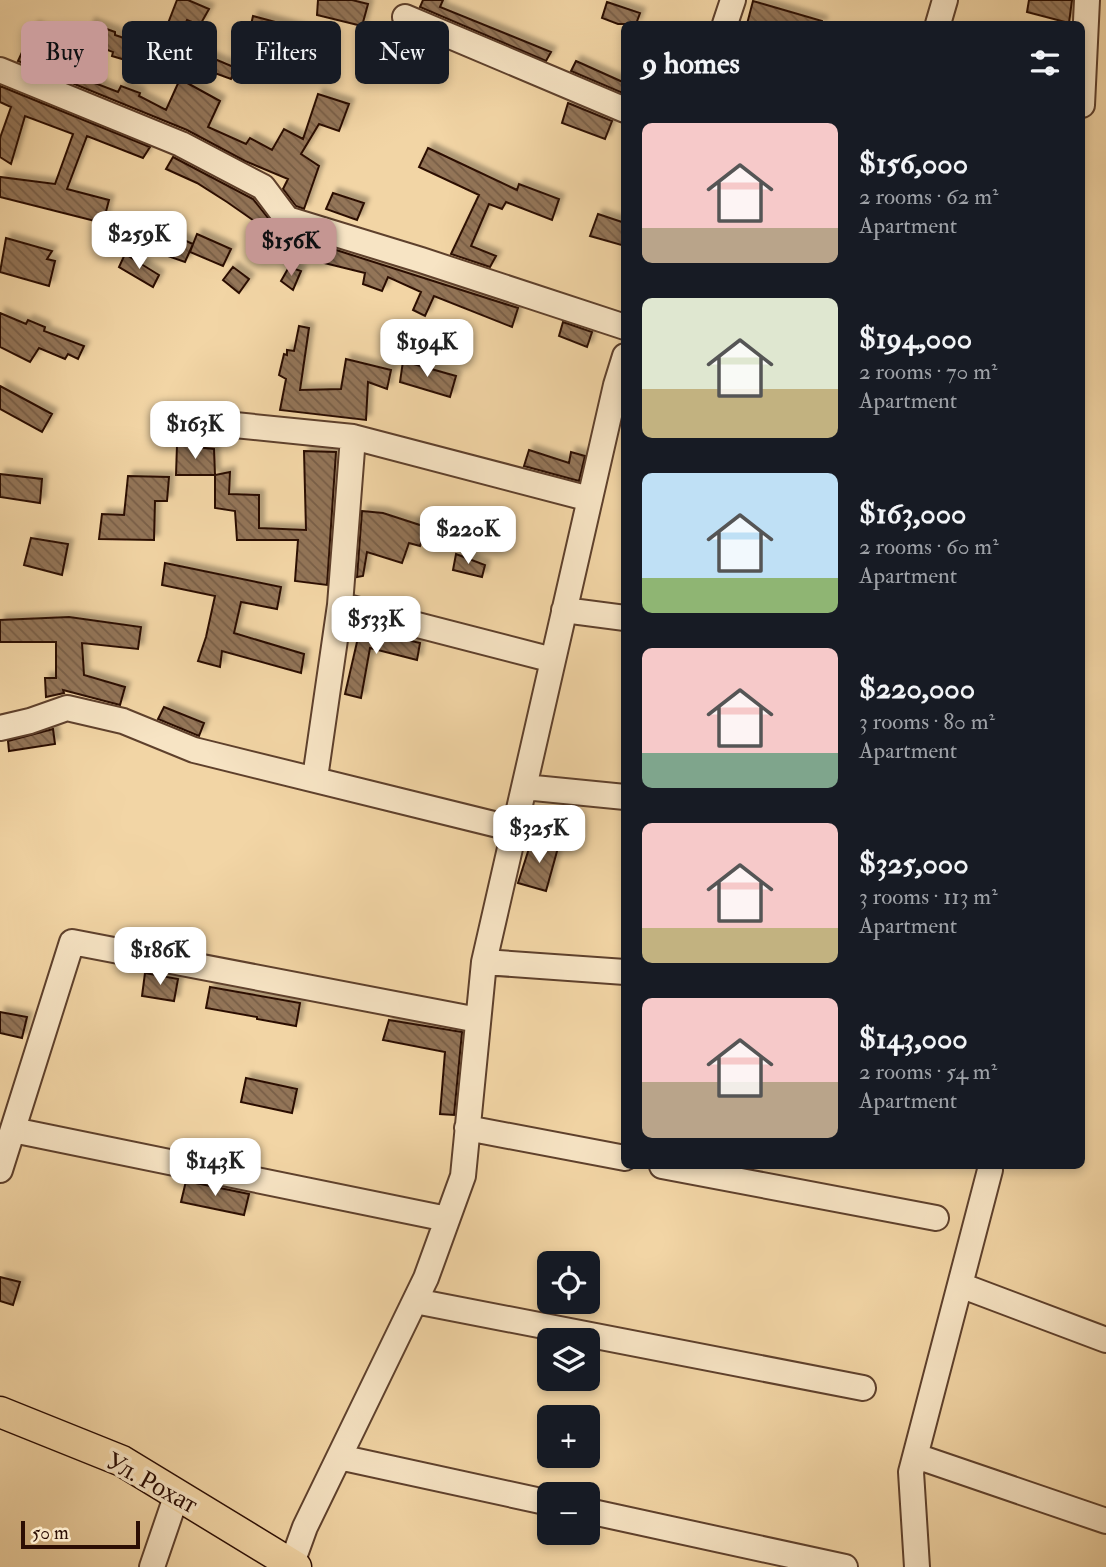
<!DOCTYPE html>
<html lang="en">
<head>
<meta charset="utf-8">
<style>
  :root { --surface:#171b24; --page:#242831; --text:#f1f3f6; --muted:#9ea1a6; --accent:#c59692 }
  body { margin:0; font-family:"IM FELL Double Pica",serif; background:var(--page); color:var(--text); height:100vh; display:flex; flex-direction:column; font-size:26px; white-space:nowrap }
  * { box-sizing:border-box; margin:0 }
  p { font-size:23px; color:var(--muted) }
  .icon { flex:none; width:38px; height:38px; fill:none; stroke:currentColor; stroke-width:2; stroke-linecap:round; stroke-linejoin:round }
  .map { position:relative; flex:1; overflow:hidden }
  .sheet { position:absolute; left:621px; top:21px; width:464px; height:1148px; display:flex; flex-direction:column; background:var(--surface); border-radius:10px; box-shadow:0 4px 10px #0003 }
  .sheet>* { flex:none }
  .banner { position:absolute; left:21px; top:21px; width:495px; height:63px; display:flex; gap:14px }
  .fabs { position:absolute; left:537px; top:1251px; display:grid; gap:14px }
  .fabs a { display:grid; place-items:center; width:63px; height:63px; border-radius:10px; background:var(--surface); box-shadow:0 4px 10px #0003; font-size:35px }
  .scale { position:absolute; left:21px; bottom:18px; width:119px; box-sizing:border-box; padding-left:7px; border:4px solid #2c0e04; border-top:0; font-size:19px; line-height:24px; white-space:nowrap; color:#2c0e04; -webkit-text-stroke:5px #f7e4c4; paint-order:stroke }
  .price { position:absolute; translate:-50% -60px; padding:0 16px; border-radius:14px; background:#fff; color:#222; font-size:23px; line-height:46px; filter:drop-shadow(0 2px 4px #0008) }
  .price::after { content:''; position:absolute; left:50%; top:42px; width:21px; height:16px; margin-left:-10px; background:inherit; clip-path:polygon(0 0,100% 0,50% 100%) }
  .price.current { background:var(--accent); color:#111 }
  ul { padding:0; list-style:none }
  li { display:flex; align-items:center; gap:21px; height:175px; padding:0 21px }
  li span { display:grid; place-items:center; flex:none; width:196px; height:140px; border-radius:10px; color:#555 }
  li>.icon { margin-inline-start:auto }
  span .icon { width:84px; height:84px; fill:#fffc; stroke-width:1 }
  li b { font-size:30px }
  h2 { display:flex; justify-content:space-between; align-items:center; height:84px; padding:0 21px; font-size:30px }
  .tag { padding:0 24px; border-radius:10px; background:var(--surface); box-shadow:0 4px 10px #0003; font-size:24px; line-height:63px }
  .tag.current { background:var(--accent); color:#111 }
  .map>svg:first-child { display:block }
  .building { fill:url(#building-back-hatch); stroke:#2c0e04; stroke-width:2; filter:url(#shadow) }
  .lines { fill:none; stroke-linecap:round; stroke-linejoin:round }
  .minor-casing { stroke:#5e402c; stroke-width:28 }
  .major-casing { stroke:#2c0e04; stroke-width:33 }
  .minor { stroke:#f7e4c4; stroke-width:24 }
  .major { stroke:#f2d5a5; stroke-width:30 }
  .labels { text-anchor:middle; stroke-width:7; stroke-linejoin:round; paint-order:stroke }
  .street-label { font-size:26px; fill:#2c0e04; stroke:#f7e4c4 }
</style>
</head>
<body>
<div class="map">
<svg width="1106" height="1567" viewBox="0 0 1106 1567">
  <defs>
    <pattern id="building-back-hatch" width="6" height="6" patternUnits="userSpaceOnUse" patternTransform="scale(1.75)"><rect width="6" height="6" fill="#937558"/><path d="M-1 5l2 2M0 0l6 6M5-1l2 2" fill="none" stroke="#785e47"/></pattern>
    <filter id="shadow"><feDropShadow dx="5" dy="-5" stdDeviation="2" flood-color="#0004"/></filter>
  </defs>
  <rect width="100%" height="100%" fill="#f2d5a5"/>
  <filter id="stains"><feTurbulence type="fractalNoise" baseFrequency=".00286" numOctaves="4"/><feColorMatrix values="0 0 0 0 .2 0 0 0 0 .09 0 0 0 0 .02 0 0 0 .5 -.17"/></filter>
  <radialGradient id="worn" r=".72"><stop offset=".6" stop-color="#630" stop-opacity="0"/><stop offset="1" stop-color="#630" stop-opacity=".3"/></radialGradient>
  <!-- building -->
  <path class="building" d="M177,0H188L209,9L200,25L187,20L177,43L236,68L231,79L157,52Z
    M318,0H352L368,4L362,26L317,15Z
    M423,0H443L440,7L551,52L546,61L420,7Z
    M1029,0H1072L1069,23L1027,12Z
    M753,1L822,21V24H747Z
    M607,2L640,13L636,24H618L602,18Z
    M253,16L305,30L297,52L248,38Z
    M90,23L115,32V35L151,47L142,65L112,56L113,52L85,41Z
    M34,26L46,32L41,45L72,59L70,67L73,68L71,74L118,92L121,86L140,93L139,96L166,110L180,79L220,101L208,127L246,144L250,138L272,150L284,129L303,139L318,94L349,104L339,131L319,124L301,154L319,166L304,209L296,206L283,189L288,179L245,161L187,130L18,61Z
    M576,61L625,83V94L571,71Z
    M0,86L150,147L143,158L87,136L67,189L109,200L103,223L0,197V177L55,184L73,134L25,116L11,164L0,157V138L11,107L0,102Z
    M568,103L612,121L605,139L562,123Z
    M428,148L517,190L519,184L559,199L552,220L506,202L502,209L489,204L471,246L496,256L490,267L451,254L479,195L419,167Z
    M173,157L253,199L276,228L295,237L291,254L265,242L270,232L227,202L197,183L166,169Z
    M333,193L364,203L357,220L326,209Z
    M598,214L625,223V246L590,236Z
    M166,232L193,244L185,262L159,253Z
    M197,234L231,249L223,266L190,252Z
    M6,238L52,251L47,259L55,261L49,286L0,272Z
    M311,242L518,308L512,327L434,296L425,316L413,310L421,292L388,277L382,291L363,284L365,273L304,258Z
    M125,254L159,275L153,287L119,267Z
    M233,267L249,279L239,293L223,280Z
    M289,267L301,271L293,290L281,281Z
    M0,313L26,324L28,320L45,327L44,331L84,346L78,359L68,354L65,359L39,348L30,362L0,347Z
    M563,322L592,332L587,347L559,336Z
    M299,326L309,328L300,390L341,389L346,359L391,370L387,389L368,382L366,420L280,410L286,379L279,375L284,354L287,355V350L294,351Z
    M403,361L456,376L450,397L400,382Z
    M0,386L52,414L42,432L0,409Z
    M177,445L214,449L215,475H176Z
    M529,450L569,463L571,452L585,456L579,481L524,466Z
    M304,451L336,452L327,585L295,581L298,540H237L235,511L215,508V475L230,472L229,494L259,495V528L306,530Z
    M0,474L42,479L40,503L0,497Z
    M128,476L169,477L167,501H155L154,540L99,539L102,514L124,515Z
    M362,511L383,513L426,527L420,546L409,543L402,563L367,552L363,576L357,577Z
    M31,538L68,544L62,575L24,565Z
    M456,554L485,565L482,577L453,570Z
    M165,563L281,587L277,609L241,602L234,633L304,654L301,673L222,651L220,667L198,661L206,637L215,596L162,585Z
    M69,617L141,627L138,649L82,643L84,675L125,687L120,705L63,690L64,693L46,697L45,678H56V642H0V620Z
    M360,629L420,643L417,660L370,648L361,698L345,694Z
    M164,707L204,723L199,736L158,719Z
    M53,729L55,744L9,751L8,741Z
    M532,839L559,844L546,891L518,883Z
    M145,973L178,979L174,1001L142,996Z
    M210,987L300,1003L296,1026L257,1019V1017L206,1008Z
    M0,1012L27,1017L22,1038L0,1033Z
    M389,1020L462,1032L454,1115L440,1114L445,1052L383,1040Z
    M246,1078L297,1089L292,1113L241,1102Z
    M186,1181L249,1194L244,1215L181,1202Z
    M0,1277L20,1282L13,1305L0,1301Z"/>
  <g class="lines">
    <!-- minor casing -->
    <g class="minor-casing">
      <path id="minor" d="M405,17L625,110
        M725,24L733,0
        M938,24L945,0
        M0,70L181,144L263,187L287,219L421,260L625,327
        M1082,105L1087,0
        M195,421L353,437L590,499
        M340,605L553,660
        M564,610L625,618
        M0,728L30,721L67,708L123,721L194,750L514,829
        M315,778L340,605L353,437
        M524,787L625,797
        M484,962L625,972
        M467,1128L625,1158
        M13,1130L447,1219
        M662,1166L936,1218
        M0,1170L72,942L478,1020
        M960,1285L1106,1340
        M415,1301L863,1388
        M916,1456L1106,1521
        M339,1457L550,1503
        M588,1511L845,1567
        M292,1563L305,1527L426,1278L463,1176L484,962L616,385L625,356
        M152,1567L177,1494
        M917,1567L911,1472L990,1170"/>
    </g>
    <!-- major casing -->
    <g class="major-casing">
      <path id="major" d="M0,1412L122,1461L296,1567"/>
    </g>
    <!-- minor -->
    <use href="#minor" class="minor"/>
    <!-- major -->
    <use href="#major" class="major"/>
  </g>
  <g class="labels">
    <!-- street labels -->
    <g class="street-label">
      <text transform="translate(152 1482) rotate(29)" y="9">Ул. Рохат</text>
    </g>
  </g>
  <rect width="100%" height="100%" filter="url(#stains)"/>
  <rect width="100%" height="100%" fill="url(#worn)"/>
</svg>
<div class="fabs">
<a><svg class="icon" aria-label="locate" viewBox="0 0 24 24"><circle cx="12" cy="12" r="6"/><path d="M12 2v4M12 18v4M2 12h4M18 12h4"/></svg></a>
<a><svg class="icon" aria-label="layers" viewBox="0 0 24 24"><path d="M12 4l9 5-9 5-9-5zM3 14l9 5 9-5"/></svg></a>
<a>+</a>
<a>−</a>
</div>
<div class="scale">50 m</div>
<b class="price" style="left:139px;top:271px">$259K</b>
<b class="price current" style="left:291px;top:278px">$156K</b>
<b class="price" style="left:427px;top:379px">$194K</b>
<b class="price" style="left:195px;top:461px">$163K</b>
<b class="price" style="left:468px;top:566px">$220K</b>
<b class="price" style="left:376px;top:656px">$533K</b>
<b class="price" style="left:539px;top:865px">$325K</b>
<b class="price" style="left:160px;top:987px">$186K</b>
<b class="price" style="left:215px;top:1198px">$143K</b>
<div class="banner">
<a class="tag current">Buy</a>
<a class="tag">Rent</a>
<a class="tag">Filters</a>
<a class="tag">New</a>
</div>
<section class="sheet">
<h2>9 homes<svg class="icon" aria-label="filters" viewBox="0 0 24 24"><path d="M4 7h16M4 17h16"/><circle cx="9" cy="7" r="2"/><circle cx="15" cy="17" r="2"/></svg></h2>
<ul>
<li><span style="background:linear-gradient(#f6c9c9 75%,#b9a48a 0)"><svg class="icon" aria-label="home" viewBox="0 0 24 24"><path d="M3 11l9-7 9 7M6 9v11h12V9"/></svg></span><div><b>$156,000</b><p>2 rooms · 62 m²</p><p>Apartment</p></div></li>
<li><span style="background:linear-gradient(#dfe7d0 65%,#c2b280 0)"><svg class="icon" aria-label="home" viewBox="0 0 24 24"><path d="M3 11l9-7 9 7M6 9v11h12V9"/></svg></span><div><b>$194,000</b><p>2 rooms · 70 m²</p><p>Apartment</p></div></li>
<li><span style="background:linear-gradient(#bfe0f5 75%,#8fb573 0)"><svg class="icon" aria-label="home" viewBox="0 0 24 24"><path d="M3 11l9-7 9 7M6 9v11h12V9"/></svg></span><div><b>$163,000</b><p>2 rooms · 60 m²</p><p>Apartment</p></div></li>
<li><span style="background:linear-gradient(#f6c9c9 75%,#7fa58c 0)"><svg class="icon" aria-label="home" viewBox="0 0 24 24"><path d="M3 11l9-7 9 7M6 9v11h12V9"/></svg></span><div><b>$220,000</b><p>3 rooms · 80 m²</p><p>Apartment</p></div></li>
<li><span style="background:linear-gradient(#f6c9c9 75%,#c2b280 0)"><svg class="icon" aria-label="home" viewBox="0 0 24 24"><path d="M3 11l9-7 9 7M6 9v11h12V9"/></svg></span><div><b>$325,000</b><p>3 rooms · 113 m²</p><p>Apartment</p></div></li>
<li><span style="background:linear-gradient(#f6c9c9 60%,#b9a48a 0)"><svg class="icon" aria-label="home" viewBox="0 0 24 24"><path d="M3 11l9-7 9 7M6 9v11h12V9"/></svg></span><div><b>$143,000</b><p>2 rooms · 54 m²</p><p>Apartment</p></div></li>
</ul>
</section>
</div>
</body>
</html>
